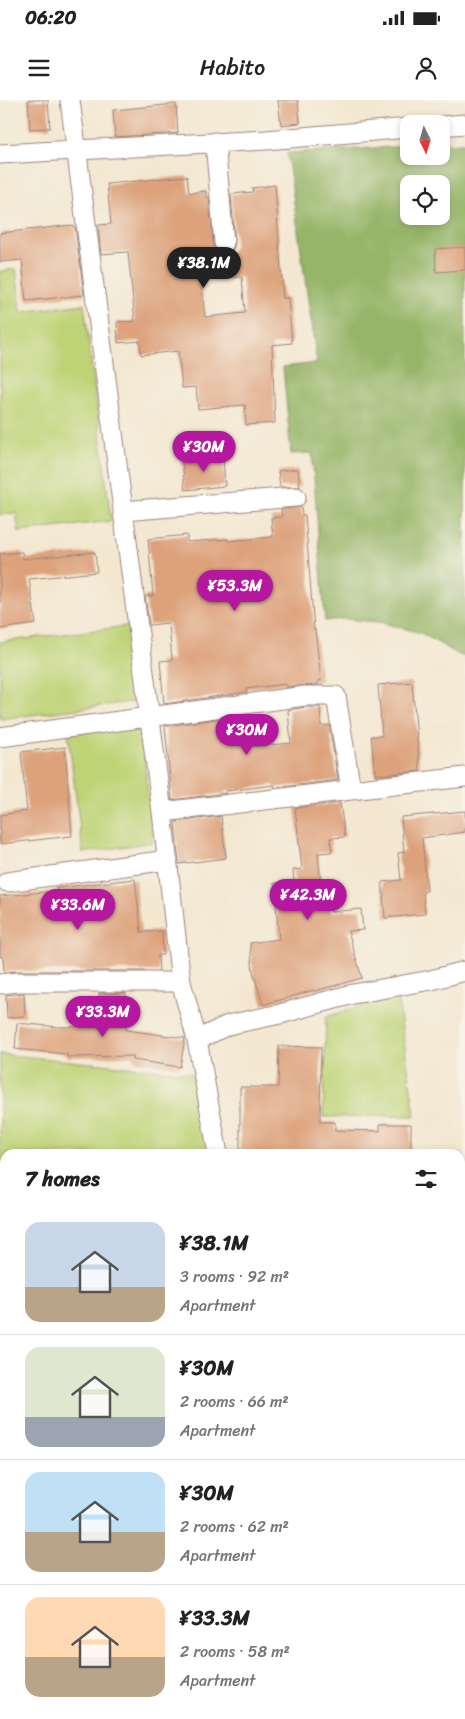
<!DOCTYPE html>
<html lang="en">
<head>
<meta charset="utf-8">
<style>
  :root { --surface:#fff; --page:#f6f6f6; --text:#222; --muted:#767676; --line:#e0e0e0; --accent:#b5179e }
  body { margin:0; font-family:Sriracha,sans-serif; background:var(--page); color:var(--text); height:100vh; display:flex; flex-direction:column; font-size:19px; white-space:nowrap }
  * { box-sizing:border-box; margin:0 }
  p { font-size:16px; color:var(--muted) }
  .icon { flex:none; width:28px; height:28px; fill:none; stroke:currentColor; stroke-width:2; stroke-linecap:round; stroke-linejoin:round }
  .map { position:relative; flex:1; overflow:hidden }
  .drawer { position:absolute; left:0px; top:1049px; width:465px; height:571px; display:flex; flex-direction:column; background:var(--surface); border-radius:15px 15px 0 0; box-shadow:0 2px 8px #0003 }
  .drawer>* { flex:none }
  .needle { width:32px; rotate:175deg }
  .tools { position:absolute; left:400px; top:15px; display:grid; gap:10px }
  .tools a { display:grid; place-items:center; width:50px; height:50px; border-radius:10px; background:var(--surface); box-shadow:0 2px 8px #0003; font-size:25px }
  .price { position:absolute; translate:-50% -42px; padding:0 11px; border-radius:18px; background:var(--accent); color:#fff; font-size:16px; line-height:32px; filter:drop-shadow(0 1px 2px #0008) }
  .price::after { content:''; position:absolute; left:50%; top:30px; width:15px; height:11px; margin-left:-8px; background:inherit; clip-path:polygon(0 0,100% 0,50% 100%) }
  .price.current { background:#222; color:#fff }
  ul { padding:0; list-style:none }
  li { display:flex; align-items:center; gap:15px; height:125px; padding:0 25px }
  li+li { border-top:1px solid var(--line) }
  li span { display:grid; place-items:center; flex:none; width:140px; height:100px; border-radius:15px; color:#555 }
  li>.icon { margin-inline-start:auto }
  span .icon { width:60px; height:60px; fill:#fffc; stroke-width:1 }
  li b { font-size:21px }
  h2 { display:flex; justify-content:space-between; align-items:center; height:60px; padding:0 25px; font-size:21px }
  .status { display:flex; justify-content:space-between; align-items:center; height:35px; padding:0 25px; background:var(--surface); direction:ltr }
  .status svg { height:14px; fill:currentColor }
  header { display:flex; justify-content:space-between; align-items:center; height:65px; padding:0 25px; background:var(--surface); font-size:22px; font-weight:600 }
  .map>svg:first-child { display:block }
  .green { fill:#bed376; stroke:#847950 }
  .forest { fill:#96b567; stroke:#706a49; fill-rule:evenodd }
  .building { fill:#dda27c; fill-rule:evenodd }
  .lines { fill:none; stroke-linecap:round; stroke-linejoin:round }
  .minor-casing { stroke:#9e837e; stroke-width:21 }
  .minor { stroke:#fff; stroke-width:19 }
</style>
</head>
<body>
<div class="status"><b>06:20</b><svg viewBox="0 0 49 12"><path d="M0 12V9h3v3zM5 12V6h3v6zM10 12V3h3v9zM15 12V0h3v12zM26 1h20v11H26zM47 4h2v5h-2z"/></svg></div>
<header><svg class="icon" aria-label="menu" viewBox="0 0 24 24"><path d="M4 6h16M4 12h16M4 18h16"/></svg>Habito<svg class="icon" aria-label="person" viewBox="0 0 24 24"><circle cx="12" cy="8" r="4"/><path d="M4 21q1-7 8-7t8 7"/></svg></header>
<div class="map">
<svg width="465" height="1619" viewBox="0 0 465 1619">
  <rect width="100%" height="100%" fill="#f7f3e8"/>
  <filter id="ink" filterUnits="userSpaceOnUse"><feTurbulence type="fractalNoise" baseFrequency=".02" numOctaves="2"/><feDisplacementMap in="SourceGraphic" scale="10" xChannelSelector="R" yChannelSelector="G"/><feConvolveMatrix kernelMatrix="1 2 1 2 8 2 1 2 1" color-interpolation-filters="sRGB"/></filter>
  <filter id="wash" filterUnits="userSpaceOnUse"><feTurbulence type="fractalNoise" baseFrequency=".0096" numOctaves="4" result="noise"/><feDisplacementMap in="SourceGraphic" scale="20" xChannelSelector="R" yChannelSelector="G"/><feGaussianBlur stdDeviation="1.12" result="paint"/><feColorMatrix in="noise" values="0 0 0 0 0 0 0 0 0 0 0 0 0 0 0 0 0 1.4 0 .05"/><feComposite in="paint" operator="in"/></filter>
  <g filter="url(#wash)">
    <rect width="100%" height="100%" fill="#f3e7d0"/>
    <!-- green -->
    <path class="green" d="M16,169L21,212L84,204L111,421L19,432L16,413L0,415V171Z
      M128,526L138,601L0,619V542Z
      M128,625L142,637L153,742L83,753L68,634Z
      M397,895L415,1016L323,1017L326,917Z
      M0,954L191,973L205,1009L211,1054H5V1186H0Z
      M0,1213H5V1527L0,1528Z"/>
    <!-- forest -->
    <path class="forest" d="M465,43V557L459,555L421,533L379,522L343,519L325,521L312,353L291,354L283,267L317,263L287,53L409,46V56H441V44ZM409,84H441V116H409Z
      M465,1423V1619H412L414,1615H460V1442Z"/>
    <g id="blocks">
      <!-- building -->
      <path class="building" d="M28,0H48L50,28L30,29Z
        M278,0H298L300,23L281,25Z
        M176,4L178,33L115,37L113,10Z
        M187,76L189,93L206,91V97H209L213,144L215,150L220,153L225,154L231,152L234,147L235,142L231,94L253,92L252,88L275,85L283,198H288L292,243L272,245L275,323L246,325L245,305L198,309L196,287L182,288L178,251L141,255L140,241L118,243L117,222L135,221L128,152L101,154L98,125L111,124L107,84ZM242,177L245,213L205,217L201,180Z
        M73,125V127H75L84,195L26,201L22,160L0,162V133Z
        M465,147V170L436,172L435,149Z
        M223,357L225,386L185,390L182,361Z
        M298,369L300,387H280L278,371Z
        M301,407L302,415H305L314,530L315,529L321,581H317L318,585L286,587V584L246,589L247,592L164,604L160,561L172,560L169,523L149,525L145,496H153L148,439L187,435V442L228,439V441L273,437L271,418L282,417L281,409Z
        M22,452L23,459L95,452L97,472L29,479L36,524L0,529V454Z
        M412,582L420,671L375,675L371,636H382L378,585Z
        M306,607H320L321,626L329,625L338,680L275,688L274,685L226,691V693L172,700L165,626L249,615L252,647L291,643L288,610Z
        M65,647L72,736L0,744V715L27,711L21,652Z
        M340,703L345,737L330,738L332,752L318,753L322,798H329L331,812L361,809L363,830L348,831L362,878L315,891L314,890L263,905L253,872L250,843L279,839L274,783L294,782L293,770L302,769L295,708Z
        M465,711V732L422,738L427,791H423L425,814L385,818L382,782L401,780L398,753L404,752L401,717Z
        M221,716L226,758L179,764L175,722Z
        M135,779L141,832L162,831L163,855H158L159,871H17L4,872L3,857H0V796L57,791L56,788Z
        M24,893L25,916L7,918L6,895Z
        M99,893H126V930L185,938L180,967L133,960L134,956L67,957V954L15,949L17,923L59,927L100,926Z
        M279,946L321,947L320,1022H335V1030L380,1031V1024H411V1054H240V987H278Z"/>
    </g>
  </g>
  <g filter="url(#ink)">
    <use href="#blocks" fill-opacity="0" stroke="#9e837e" stroke-width="1"/>
    <g class="lines">
      <!-- minor casing -->
      <g class="minor-casing">
        <path id="minor" d="M70,0L162,712L181,882L197,940L218,1054
          M441,26L465,24
          M215,42L224,143
          M0,54L266,40L409,28
          M123,411L296,397
          M0,637L305,596H336L351,690L465,677
          M162,712L351,690
          M7,782L168,760
          M0,884L17,882H181
          M197,940L228,925L280,914L353,894L431,880L465,871
          M460,1190L465,1191
          M0,1196H5
          M394,1615L407,1619
          M104,1619L106,1615
          M278,1619L279,1615"/>
      </g>
      <!-- minor -->
      <use href="#minor" class="minor"/>
    </g>
  </g>
</svg>
<div class="tools">
<a><svg class="needle" viewBox="-14 -14 28 28"><path d="M0-13l5 13h-10z" fill="#e53935"/><path d="M0 13l5-13h-10z" fill="#767676"/></svg></a>
<a><svg class="icon" aria-label="locate" viewBox="0 0 24 24"><circle cx="12" cy="12" r="6"/><path d="M12 2v4M12 18v4M2 12h4M18 12h4"/></svg></a>
</div>
<b class="price current" style="left:204px;top:189px">¥38.1M</b>
<b class="price" style="left:204px;top:373px">¥30M</b>
<b class="price" style="left:235px;top:512px">¥53.3M</b>
<b class="price" style="left:247px;top:656px">¥30M</b>
<b class="price" style="left:308px;top:821px">¥42.3M</b>
<b class="price" style="left:78px;top:831px">¥33.6M</b>
<b class="price" style="left:103px;top:938px">¥33.3M</b>
<section class="drawer">
<h2>7 homes<svg class="icon" aria-label="filters" viewBox="0 0 24 24"><path d="M4 7h16M4 17h16"/><circle cx="9" cy="7" r="2"/><circle cx="15" cy="17" r="2"/></svg></h2>
<ul>
<li><span style="background:linear-gradient(#c9d6e8 65%,#b9a48a 0)"><svg class="icon" aria-label="home" viewBox="0 0 24 24"><path d="M3 11l9-7 9 7M6 9v11h12V9"/></svg></span><div><b>¥38.1M</b><p>3 rooms · 92 m²</p><p>Apartment</p></div></li>
<li><span style="background:linear-gradient(#dfe7d0 70%,#9aa5b1 0)"><svg class="icon" aria-label="home" viewBox="0 0 24 24"><path d="M3 11l9-7 9 7M6 9v11h12V9"/></svg></span><div><b>¥30M</b><p>2 rooms · 66 m²</p><p>Apartment</p></div></li>
<li><span style="background:linear-gradient(#bfe0f5 60%,#b9a48a 0)"><svg class="icon" aria-label="home" viewBox="0 0 24 24"><path d="M3 11l9-7 9 7M6 9v11h12V9"/></svg></span><div><b>¥30M</b><p>2 rooms · 62 m²</p><p>Apartment</p></div></li>
<li><span style="background:linear-gradient(#ffd9b3 60%,#b9a48a 0)"><svg class="icon" aria-label="home" viewBox="0 0 24 24"><path d="M3 11l9-7 9 7M6 9v11h12V9"/></svg></span><div><b>¥33.3M</b><p>2 rooms · 58 m²</p><p>Apartment</p></div></li>
</ul>
</section>
</div>
</body>
</html>
